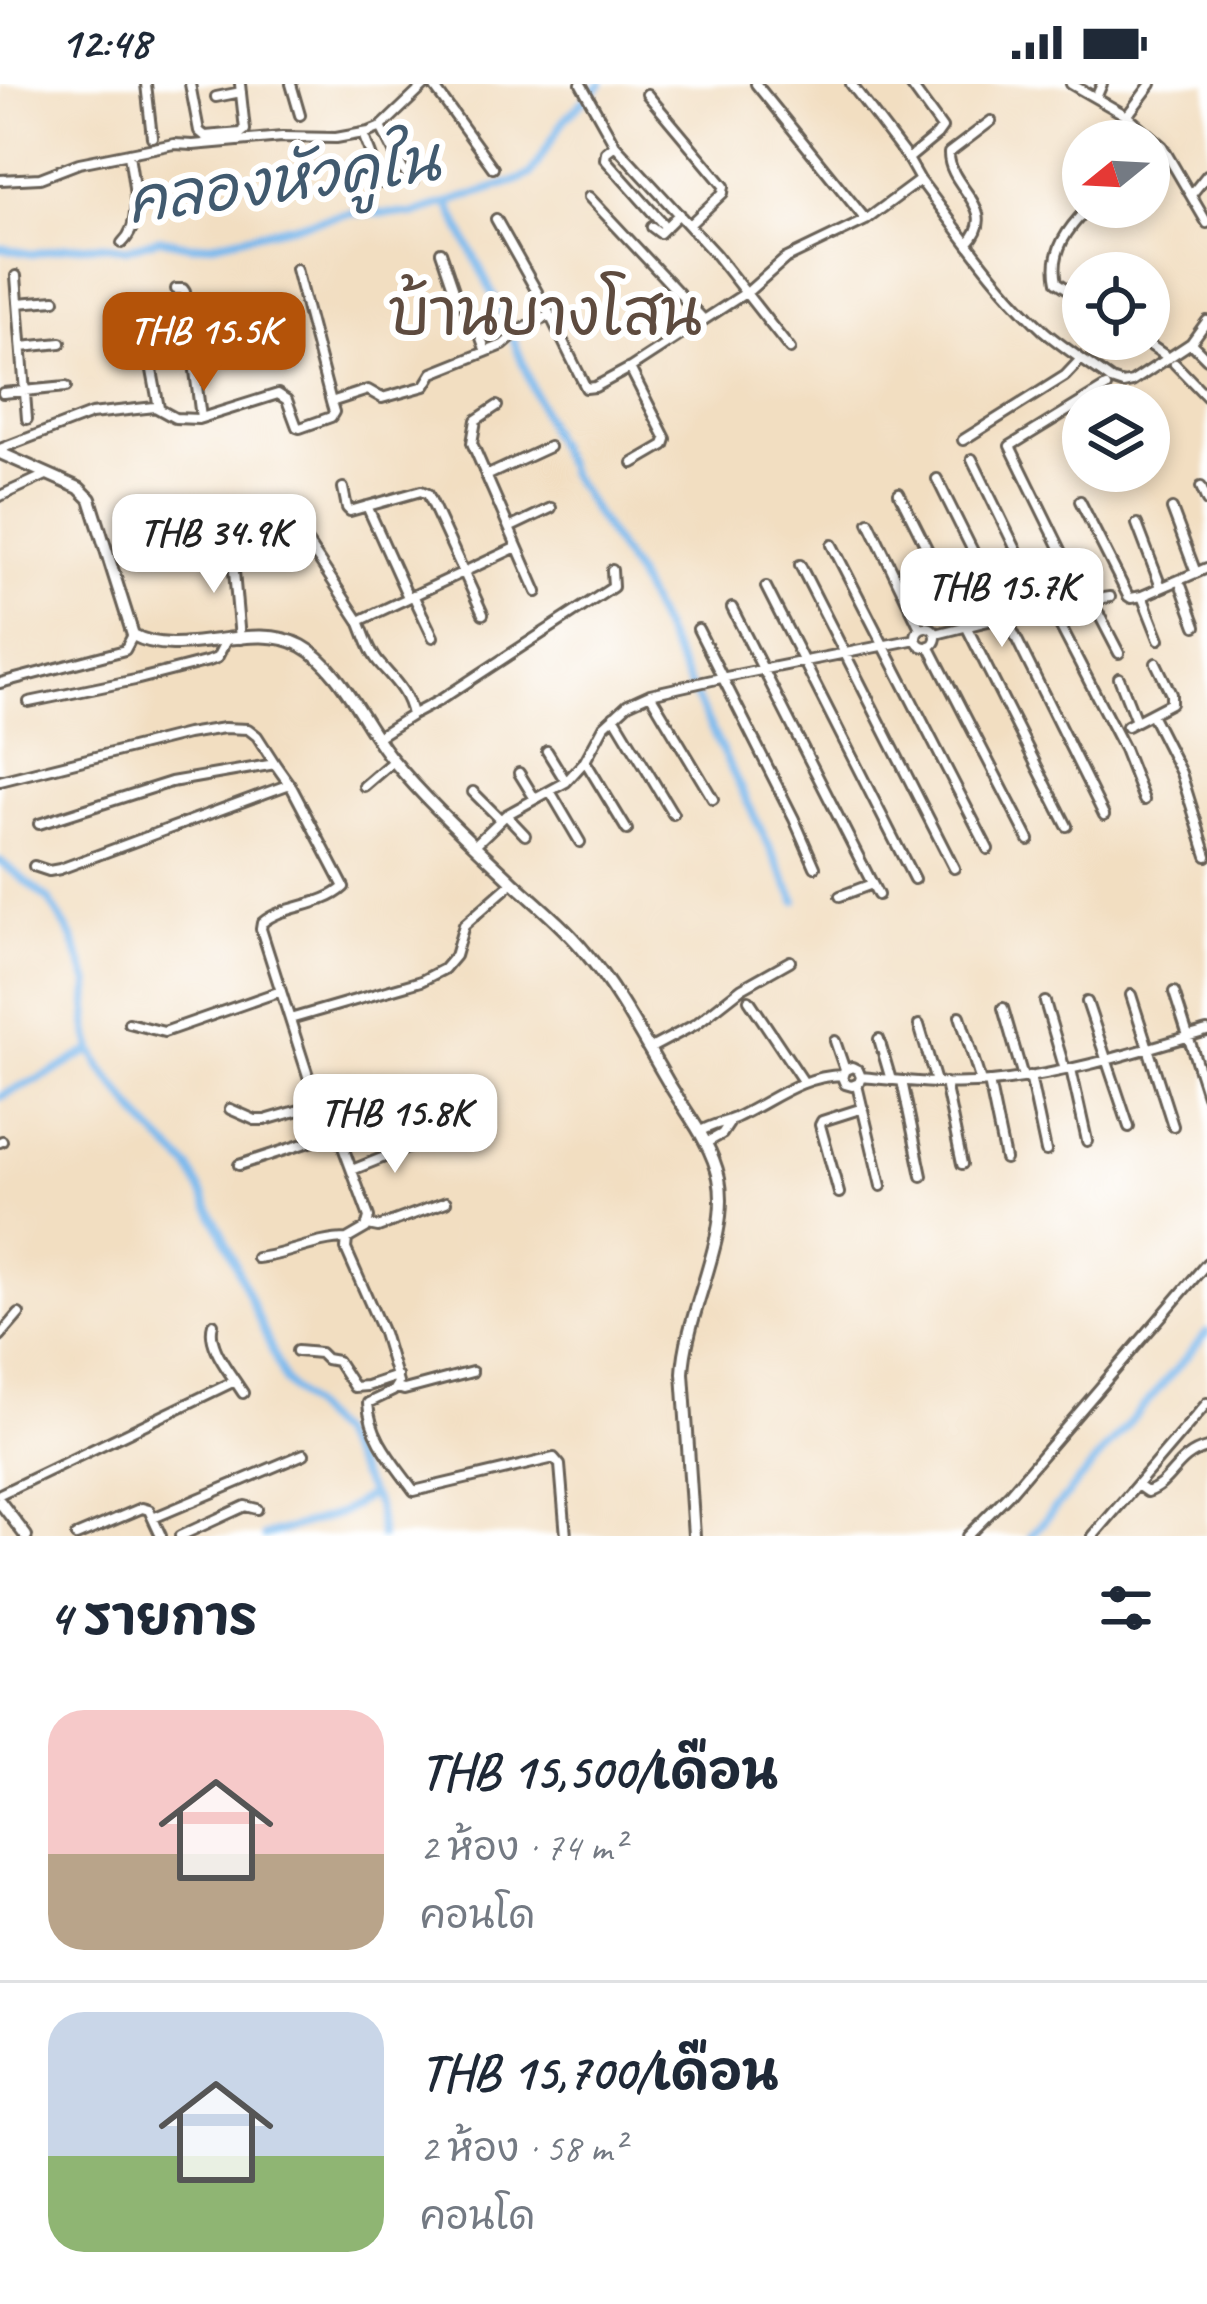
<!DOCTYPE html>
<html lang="th">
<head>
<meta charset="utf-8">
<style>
  :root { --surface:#fff; --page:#f2f2f3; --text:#1f2937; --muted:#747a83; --line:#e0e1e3; --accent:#b45309 }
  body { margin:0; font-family:Caveat,"Playpen Sans Thai",sans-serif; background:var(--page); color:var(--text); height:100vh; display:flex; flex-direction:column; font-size:45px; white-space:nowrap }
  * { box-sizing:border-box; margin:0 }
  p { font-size:39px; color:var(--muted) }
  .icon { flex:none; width:66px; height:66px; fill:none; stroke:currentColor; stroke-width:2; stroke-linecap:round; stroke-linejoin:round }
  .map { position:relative; height:1452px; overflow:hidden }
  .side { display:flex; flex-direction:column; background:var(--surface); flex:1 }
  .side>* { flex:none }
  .needle { width:78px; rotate:252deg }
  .buttons { position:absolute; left:1062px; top:36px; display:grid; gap:24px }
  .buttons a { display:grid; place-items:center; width:108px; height:108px; border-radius:50%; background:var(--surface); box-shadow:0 6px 18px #0003; font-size:60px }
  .price { position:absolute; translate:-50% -102px; padding:0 27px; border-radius:24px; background:#fff; color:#222; font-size:39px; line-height:78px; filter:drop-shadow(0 3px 6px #0008) }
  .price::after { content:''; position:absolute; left:50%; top:72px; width:36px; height:27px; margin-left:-18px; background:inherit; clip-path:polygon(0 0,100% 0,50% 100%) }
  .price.selected { background:var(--accent); color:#fff }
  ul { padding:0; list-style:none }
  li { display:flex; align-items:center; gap:36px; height:300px; padding:0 48px }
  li+li { border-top:3px solid var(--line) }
  li span { display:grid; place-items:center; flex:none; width:336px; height:240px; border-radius:36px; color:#555 }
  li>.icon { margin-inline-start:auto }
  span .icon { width:144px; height:144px; fill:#fffc; stroke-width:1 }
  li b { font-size:51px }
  h2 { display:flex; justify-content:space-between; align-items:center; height:144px; padding:0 48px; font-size:51px }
  .status { display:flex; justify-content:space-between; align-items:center; height:84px; padding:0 60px; background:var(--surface); direction:ltr }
  .status svg { height:33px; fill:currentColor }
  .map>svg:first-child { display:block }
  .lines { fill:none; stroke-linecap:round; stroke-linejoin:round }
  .canal { stroke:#78b7ec; stroke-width:8 }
  .minor-casing { stroke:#676056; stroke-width:14 }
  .tertiary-casing { stroke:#676056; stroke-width:16 }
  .minor { stroke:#fff; stroke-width:8 }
  .tertiary { stroke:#fff; stroke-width:10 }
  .labels { text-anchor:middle; stroke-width:12; stroke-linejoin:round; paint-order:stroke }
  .water-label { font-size:60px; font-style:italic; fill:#415a6f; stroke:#fff }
  .quarter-label { font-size:63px; fill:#5e4b3f; stroke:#fff }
</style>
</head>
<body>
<div class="status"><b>12:48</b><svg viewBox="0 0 49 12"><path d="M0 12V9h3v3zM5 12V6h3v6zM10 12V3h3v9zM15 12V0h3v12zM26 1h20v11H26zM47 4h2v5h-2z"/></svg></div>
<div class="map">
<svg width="1207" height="1452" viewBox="0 0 1207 1452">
  <rect width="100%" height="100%" fill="#fff"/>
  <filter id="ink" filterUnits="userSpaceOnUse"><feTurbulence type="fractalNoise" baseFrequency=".00833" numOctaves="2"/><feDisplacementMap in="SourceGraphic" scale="24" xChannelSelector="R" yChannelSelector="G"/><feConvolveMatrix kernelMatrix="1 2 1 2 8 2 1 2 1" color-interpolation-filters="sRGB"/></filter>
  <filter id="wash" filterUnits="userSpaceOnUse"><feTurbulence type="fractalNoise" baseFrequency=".004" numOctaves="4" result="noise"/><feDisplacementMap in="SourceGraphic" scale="48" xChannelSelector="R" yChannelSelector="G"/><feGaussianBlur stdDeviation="2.7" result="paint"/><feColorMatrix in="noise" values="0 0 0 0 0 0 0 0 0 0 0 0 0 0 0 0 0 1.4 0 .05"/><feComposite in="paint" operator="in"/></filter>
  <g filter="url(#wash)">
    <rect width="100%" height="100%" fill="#f2dec1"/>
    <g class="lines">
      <!-- canal -->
      <path class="canal" d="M448,119L507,239L551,351L571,392L636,492L796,817
        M0,164L32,170L66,163L105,161L126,165L159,155L192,162L210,160L350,129L413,130L516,97L531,90L564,36L601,0
        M0,777L49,816L72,853L89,899L87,940L92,966L102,985L149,1044L190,1084L225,1156L285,1297L337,1351L377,1421L381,1452
        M0,1013C16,1004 31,999 47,991C62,984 76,973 92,966
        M264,1452L341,1429L371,1410
        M1031,1452L1207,1249"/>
    </g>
  </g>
  <g filter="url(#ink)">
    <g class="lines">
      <!-- minor casing -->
      <g class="minor-casing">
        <path id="minor" d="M146,0L152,53
          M190,0L199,47L205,52L241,49L245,46L240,0
          M291,0L300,31
          M432,0L493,84
          M581,0L615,61L716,171L790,265
          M756,0L866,136
          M851,0L908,75L920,96
          M1071,0L1127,32L1162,62L1207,139
          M647,10L724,102L723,109L689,141
          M216,13L241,8
          M1096,14L1102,0
          M1127,32L1151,0
          M381,43L403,86L414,96
          M363,50L382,99
          M615,61L606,68L605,75L662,139
          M908,75L937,51L942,44L910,0
          M0,96L40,94L79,79L174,60L193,61L282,53L336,54L369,48L381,43L426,0
          M1191,111L1207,91
          M589,113L704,236
          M496,135L550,231L586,304L595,303L630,284L750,206L785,175L866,136L920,96C959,147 996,203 1044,247C1065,265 1089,280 1111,296L1123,300L1132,298L1191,259L1207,275
          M652,143L660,149L679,130
          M122,159C145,137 132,98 129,69
          M968,159C1001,124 948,104 949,69L991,37
          M441,168L456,212L475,237L486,268
          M16,192L27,335
          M176,205H183L185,208L201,334
          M1083,215L1057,198C1050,167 1068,144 1089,123
          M18,219L55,216
          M1141,255L1169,274
          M1191,259L1207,237
          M22,263L61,259
          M143,265L151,281L159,324
          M1175,280L1207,313
          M630,284L666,355L664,361L633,379
          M3,309L66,303
          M331,318L368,306L382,314L425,302L433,289L503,261L519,247L550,231
          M497,322L476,336L472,359L537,508
          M963,356L1065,292L1081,275
          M0,365L91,330L155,323L175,334L198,335L278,310L287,316L297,343L300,344L331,333L334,328L331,318L296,185
          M972,375L1044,523
          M486,392L549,363
          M937,395L1104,731
          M1201,403L1207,417
          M343,404L347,424L350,427L421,407L428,410L483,530
          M899,409L1067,742
          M0,412L46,391
          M1080,417L1128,512L1131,514L1142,512
          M367,422L408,513
          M1172,425L1196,489
          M291,434L359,537
          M869,438L920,544
          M1137,440L1161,503
          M509,444L551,424
          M832,461L988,765
          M232,465L240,555
          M800,481L954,784
          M1179,496L1196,542
          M766,503L914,795
          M413,511L433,553
          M1085,515L1010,362L1106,303
          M1091,515L1119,569
          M1050,522L1124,665L1144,716
          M732,524L878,811
          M916 553a10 10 0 1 1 20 0a10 10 0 1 1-20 0Z
          M698,545L794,735L815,783
          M936,550L1044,523L1110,513
          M1159,555L1142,512L1207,484
          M929,562L1029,756
          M1119,594L1136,637
          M0,599L125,566L133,551
          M650,610L713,715
          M29,618L135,596L209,577L217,574L226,556
          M1151,630L1181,689L1207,772
          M412,631L440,616L613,503L612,486
          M614,632L673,730
          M1127,642L1171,619V610L1156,579
          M377,653L412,631C408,609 395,597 381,581C370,570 365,551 359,537L517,463
          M547,667L566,698
          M585,677L627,746
          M519,689L535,715
          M0,697L187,650L224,644L248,645L257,652L275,680
          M364,702L393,677
          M550,707L580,758
          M473,708L500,735
          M506,731L525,751
          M39,740L171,698L275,680L292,704L344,803C321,824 284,820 262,839L261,845L326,1048L338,1056L343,1063L369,1133L366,1144L347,1155L346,1165L383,1249L398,1299L393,1307L368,1319C370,1354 394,1379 414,1407L554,1374L560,1381L566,1452
          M476,760L506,731L566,698L585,677L604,642L628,620L650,610L721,594L916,555
          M34,782L49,787L60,785L290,700
          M840,812L872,800
          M1174,908L1207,1011
          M1131,911L1173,1042
          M749,916L803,997
          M1045,918L1065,986
          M1087,918L1129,1043
          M1003,924L1023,993
          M960,932L981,998
          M290,935L421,897L444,885L455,872L464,841L513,798
          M129,939L164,948L281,907
          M919,941L936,998
          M879,955L891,996
          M835,957L845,986
          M649,965L696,940L742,904L790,877
          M1071,985L1087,1057
          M1030,992L1046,1067
          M861,993L859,999L852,1002L845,1000L842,993L845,986L852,983L858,986L861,993C904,997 948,1002 991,998C1064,991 1136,968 1207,947
          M902,997L922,1092
          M989,998L1005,1075
          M945,999L962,1080
          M857,1001L881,1102
          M230,1025L255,1036H265L317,1021
          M699,1048C714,1039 721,1040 735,1034C772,1017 799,992 843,991
          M0,1058L2,1057
          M706,1059L722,1050L730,1038
          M239,1081L410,1025
          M352,1086L422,1058
          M839,1109L820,1041L822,1037L863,1024
          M368,1141L378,1143L446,1118
          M257,1174C288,1171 316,1155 347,1155
          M213,1240C207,1259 225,1282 235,1297
          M0,1252L19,1230
          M297,1267L320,1269L326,1275L337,1277L354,1303L367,1302L397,1292
          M397,1304L404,1306L472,1288
          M1137,1401L1147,1408C1172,1400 1175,1372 1207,1364
          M0,1410L235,1297L243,1309
          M153,1434L304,1370
          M76,1452L142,1424L149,1426L161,1452
          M180,1452L245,1422L257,1425
          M967,1452L1009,1410L1207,1179
          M1093,1452L1207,1319"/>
      </g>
      <!-- tertiary casing -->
      <g class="tertiary-casing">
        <path id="tertiary" d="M0,369L79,404L90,415L133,551C181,577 253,535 302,562C341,583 364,642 392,675C428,719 472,759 513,798C538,821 564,842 585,868C618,907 642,954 668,998C686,1029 711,1058 719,1094C731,1153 686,1226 683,1289L694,1452
          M0,1418L26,1452"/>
      </g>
      <!-- minor -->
      <use href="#minor" class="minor"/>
      <!-- tertiary -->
      <use href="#tertiary" class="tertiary"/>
    </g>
  </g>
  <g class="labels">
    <!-- water labels -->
    <g class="water-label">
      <text transform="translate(283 96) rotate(-8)" y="21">คลองหัวคูใน</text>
    </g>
    <!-- quarter labels -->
    <g class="quarter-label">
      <text x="545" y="250">บ้านบางโสน</text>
    </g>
  </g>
</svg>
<div class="buttons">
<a><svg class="needle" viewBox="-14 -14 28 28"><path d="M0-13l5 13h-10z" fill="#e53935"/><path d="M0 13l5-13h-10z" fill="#747a83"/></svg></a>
<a><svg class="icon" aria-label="locate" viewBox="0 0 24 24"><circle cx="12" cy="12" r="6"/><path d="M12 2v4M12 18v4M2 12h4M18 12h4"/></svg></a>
<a><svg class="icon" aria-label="layers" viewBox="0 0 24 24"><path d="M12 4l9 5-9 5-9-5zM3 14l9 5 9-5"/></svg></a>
</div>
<b class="price selected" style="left:204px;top:310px">THB 15.5K</b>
<b class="price" style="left:214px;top:512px">THB 34.9K</b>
<b class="price" style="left:1002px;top:566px">THB 15.7K</b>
<b class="price" style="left:395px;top:1092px">THB 15.8K</b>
</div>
<section class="side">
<h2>4 รายการ<svg class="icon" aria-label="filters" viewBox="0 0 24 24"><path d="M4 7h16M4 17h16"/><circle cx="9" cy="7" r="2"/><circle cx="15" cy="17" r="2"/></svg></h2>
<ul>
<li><span style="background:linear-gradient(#f6c9c9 60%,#b9a48a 0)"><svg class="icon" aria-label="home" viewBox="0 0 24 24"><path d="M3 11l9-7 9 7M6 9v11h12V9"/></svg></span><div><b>THB 15,500/เดือน</b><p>2 ห้อง · 74 m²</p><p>คอนโด</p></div></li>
<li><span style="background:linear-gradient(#c9d6e8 60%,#8fb573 0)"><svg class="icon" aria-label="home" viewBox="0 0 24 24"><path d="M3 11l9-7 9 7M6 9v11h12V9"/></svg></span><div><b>THB 15,700/เดือน</b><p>2 ห้อง · 58 m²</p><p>คอนโด</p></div></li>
</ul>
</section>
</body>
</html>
